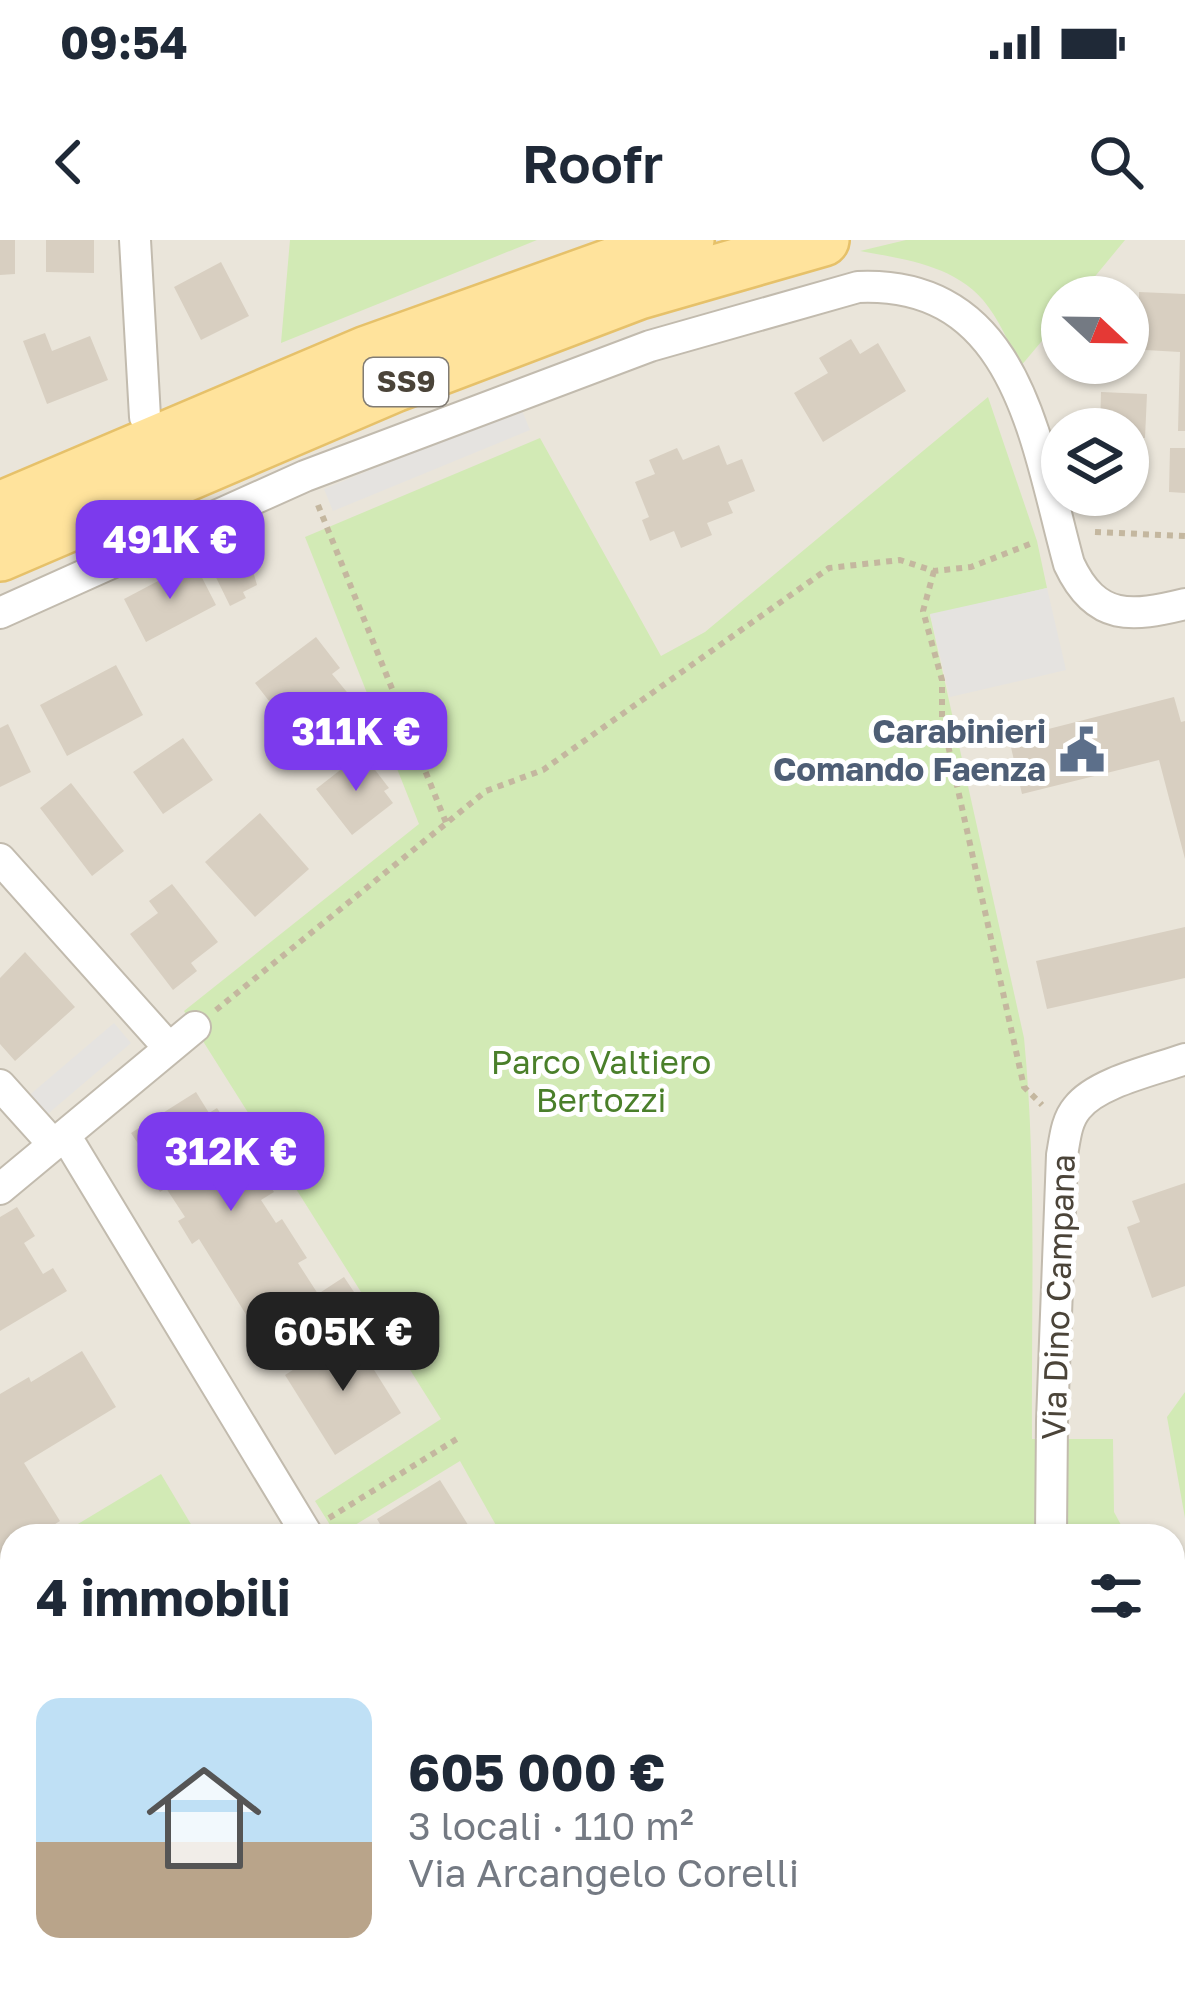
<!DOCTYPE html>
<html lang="it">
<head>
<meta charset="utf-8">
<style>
  :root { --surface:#fff; --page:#f6f6f7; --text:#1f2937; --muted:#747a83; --line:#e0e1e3; --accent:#7c3aed }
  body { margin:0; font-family:"Golos Text",sans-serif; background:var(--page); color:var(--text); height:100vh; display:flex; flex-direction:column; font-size:45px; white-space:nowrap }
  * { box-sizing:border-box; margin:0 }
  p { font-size:39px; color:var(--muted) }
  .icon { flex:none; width:66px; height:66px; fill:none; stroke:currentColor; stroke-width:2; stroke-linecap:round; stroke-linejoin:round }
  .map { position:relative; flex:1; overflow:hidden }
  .side { position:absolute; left:0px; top:1284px; width:1185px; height:471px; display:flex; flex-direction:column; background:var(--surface); border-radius:36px 36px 0 0; box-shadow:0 3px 9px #0004 }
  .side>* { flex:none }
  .needle { width:78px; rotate:112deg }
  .buttons { position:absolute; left:1041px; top:36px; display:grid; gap:24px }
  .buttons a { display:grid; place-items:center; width:108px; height:108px; border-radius:50%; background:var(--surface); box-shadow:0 3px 9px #0004; font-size:60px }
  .price { position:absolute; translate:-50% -102px; padding:0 27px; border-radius:24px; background:var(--accent); color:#fff; font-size:39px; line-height:78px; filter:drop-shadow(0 3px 6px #0008) }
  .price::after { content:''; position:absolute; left:50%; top:72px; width:36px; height:27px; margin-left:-18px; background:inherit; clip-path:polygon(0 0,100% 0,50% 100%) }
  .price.current { background:#222; color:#fff }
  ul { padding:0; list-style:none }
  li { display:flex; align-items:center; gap:36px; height:300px; padding:0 36px }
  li+li { border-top:3px solid var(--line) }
  li span { display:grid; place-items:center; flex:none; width:336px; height:240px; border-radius:24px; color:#555 }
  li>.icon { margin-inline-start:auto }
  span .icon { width:144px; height:144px; fill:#fffc; stroke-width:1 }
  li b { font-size:51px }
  h2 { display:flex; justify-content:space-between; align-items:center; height:144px; padding:0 36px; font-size:51px }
  .status { display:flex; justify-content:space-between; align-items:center; height:84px; padding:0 60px; background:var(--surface); direction:ltr }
  .status svg { height:33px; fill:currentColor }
  header { display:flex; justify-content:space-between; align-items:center; height:156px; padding:0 36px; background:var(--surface); font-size:54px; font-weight:600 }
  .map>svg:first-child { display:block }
  .residential { fill:#eae5da; fill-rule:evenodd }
  .green { fill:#d2eab5 }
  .parking { fill:#e5e3e0 }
  .building { fill:#d8cfc1 }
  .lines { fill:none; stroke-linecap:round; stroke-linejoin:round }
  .street-casing { stroke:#c2bbae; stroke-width:34 }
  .primary-casing { stroke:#e6c16a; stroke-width:56 }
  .path { stroke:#c4b79f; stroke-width:6; stroke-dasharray:6 6; stroke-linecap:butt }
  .street { stroke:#fff; stroke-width:30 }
  .primary { stroke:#ffe39c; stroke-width:51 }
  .labels { text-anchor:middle; stroke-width:10; stroke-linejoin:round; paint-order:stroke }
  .shield { fill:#fff; stroke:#817c74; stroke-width:3 }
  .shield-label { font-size:30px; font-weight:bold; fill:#4b4439 }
  .service-label { font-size:33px; font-weight:bold; fill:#4e5e75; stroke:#fff; text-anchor:end }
  .park-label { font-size:33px; fill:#4a7f2a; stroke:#fff }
  .street-label { font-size:33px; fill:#4b4439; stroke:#fff }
</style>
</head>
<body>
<div class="status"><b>09:54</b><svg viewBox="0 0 49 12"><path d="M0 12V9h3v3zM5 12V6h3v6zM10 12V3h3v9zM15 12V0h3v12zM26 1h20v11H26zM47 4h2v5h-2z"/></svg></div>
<header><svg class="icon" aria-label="back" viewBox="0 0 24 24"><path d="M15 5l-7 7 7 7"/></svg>Roofr<svg class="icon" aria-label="search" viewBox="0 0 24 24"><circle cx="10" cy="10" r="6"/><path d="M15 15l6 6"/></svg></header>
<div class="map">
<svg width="1185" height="1753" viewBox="0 0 1185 1753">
  <rect width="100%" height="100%" fill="#f6f3ec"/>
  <!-- residential -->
  <path class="residential" d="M0,0H1185V1753H0ZM1062,57H1128V123H1062ZM1062,189H1128V255H1062ZM12,1296H1173V1743H12Z"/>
  <!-- green -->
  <path class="green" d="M290,0H537L281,103Z
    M906,0H1125L1078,57H1062V77L1020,127C1010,105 999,79 983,60C953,25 903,19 860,11Z
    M988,157L1037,301L1047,348L930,375L1024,798C1037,931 1031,1066 1032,1199H1113L1114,1272L1127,1296H502L460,1221L337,1296L315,1261L441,1179L184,771L419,584L305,297L540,198L661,416L705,392Z
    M1185,1152V1278L1167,1177Z
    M161,1234L198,1296H58Z
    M1173,1354L1185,1379V1576L1173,1578Z"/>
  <!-- parking -->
  <path class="parking" d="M521,168L530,190L333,271L324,249Z
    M1047,348L1066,430L950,457L930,374Z
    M114,783L131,803L43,878L26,858Z"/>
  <!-- building -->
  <path class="building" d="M0,0H15V34L0,35Z
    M46,0H94V33L46,32Z
    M221,22L249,76L201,100L174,47Z
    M1139,52L1185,54V191H1178L1180,112L1128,109L1130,63H1139Z
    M45,93L52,111L90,96L108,140L47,164L23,101Z
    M851,99L860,114L878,103L906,151L823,202L794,153L828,133L819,118Z
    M1101,152L1147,154L1145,198H1128V189H1100Z
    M719,205L727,225L742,219L755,251L728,262L733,273L707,283L712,295L681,308L674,291L650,301L642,280L649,277L635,242L655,234L649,220L677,208L683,220Z
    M1170,208H1185V253L1169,252Z
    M243,296L257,345L243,352L246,358L230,366L205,315Z
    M194,322L216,365L146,402L124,359Z
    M316,397L340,428L332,434L351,457L298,498L255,443Z
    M116,425L143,475L67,516L40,465Z
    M1174,457L1181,482L1185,481V619L1159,520L1022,554L1009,499Z
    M8,484L31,532L0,547V488Z
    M183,498L213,540L163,574L133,532Z
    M362,513L389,548L384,551L393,563L352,595L316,549Z
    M71,543L124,611L92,636L40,568Z
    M260,573L309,629L255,677L205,622Z
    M172,644L218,702L191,723L197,731L173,750L130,694L158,673L149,661Z
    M1185,687V738L1047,769L1036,721Z
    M25,712L75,767L15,821L0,804V738Z
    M196,852L209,873L217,868L239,902L229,908L248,938L260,930L274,952L261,960L276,983L282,979L307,1018L298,1023L318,1054L344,1037L358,1058L322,1080L309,1059L257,1092L199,999L192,1004L178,981L185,977L166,948L160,952L138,918L145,914L131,893Z
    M1185,943V1046L1152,1058L1127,987L1140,982L1132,961Z
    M17,967L35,996L24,1003L43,1034L53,1028L67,1051L0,1091V977Z
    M351,1093L401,1173L335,1215L285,1135Z
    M82,1111L116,1167L24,1223L60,1281L36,1296H12V1311L2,1317L0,1313V1154L29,1137L31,1142Z
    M440,1240L475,1296H387L377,1279Z
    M5,1436L12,1459L0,1463V1438Z
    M12,1498V1576L0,1579V1501Z
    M12,1611V1675L3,1676L0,1662V1614Z
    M156,1743H196L198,1753H158Z
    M426,1743H453L455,1753H412L410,1746Z
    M787,1743H889L891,1753H789Z
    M1095,1743H1156L1158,1753H1084L1082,1746Z"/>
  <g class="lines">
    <!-- street casing -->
    <g class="street-casing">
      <path id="street" d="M135,0L145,177
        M0,373L305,236L650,106L858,47C1019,40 1036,205 1069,324C1096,382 1132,377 1185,364
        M0,619L169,808
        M0,845L53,904
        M65,895L308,1296
        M0,949L195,787
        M1051,1296L1052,1181L1062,915C1065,899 1066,881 1077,868C1097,842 1155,830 1185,819
        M1033,1743L1034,1753"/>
    </g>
    <!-- primary casing -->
    <g class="primary-casing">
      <path id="primary" d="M0,268L367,112L610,25L688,0
        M0,315L394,146L639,53L823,0"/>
    </g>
    <!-- path -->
    <path class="path" d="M318,265L447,585
      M1095,292L1185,296
      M934,331L923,371L942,440V478L1024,847L1042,865
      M216,770L486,551L543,530L829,328L900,320L934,331L971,327L1035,302
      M329,1278L460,1197"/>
    <!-- street -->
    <use href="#street" class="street"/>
    <!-- primary -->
    <use href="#primary" class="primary"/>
  </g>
  <!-- icons -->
  <defs>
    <g id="civic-bare" transform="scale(3.6)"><path d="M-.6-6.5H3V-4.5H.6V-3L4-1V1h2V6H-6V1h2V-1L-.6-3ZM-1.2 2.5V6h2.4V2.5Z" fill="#5c6f8a" stroke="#fff" stroke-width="2.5" paint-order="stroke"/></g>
  </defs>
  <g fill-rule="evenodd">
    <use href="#civic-bare" x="1082" y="510"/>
  </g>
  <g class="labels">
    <!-- shield labels -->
    <rect class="shield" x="364" y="118" width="84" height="48" rx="9"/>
    <g class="shield-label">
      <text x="406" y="152">SS9</text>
    </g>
    <!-- service labels -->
    <g class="service-label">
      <text x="1046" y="503">Carabinieri<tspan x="1046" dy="38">Comando Faenza</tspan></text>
    </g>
    <!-- park labels -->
    <g class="park-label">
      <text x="601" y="834">Parco Valtiero<tspan x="601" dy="38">Bertozzi</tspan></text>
    </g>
    <!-- street labels -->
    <g class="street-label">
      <text transform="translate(1058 1057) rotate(-88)" y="12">Via Dino Campana</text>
    </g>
  </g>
</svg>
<div class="buttons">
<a><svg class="needle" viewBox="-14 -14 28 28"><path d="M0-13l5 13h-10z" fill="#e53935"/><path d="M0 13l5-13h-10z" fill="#747a83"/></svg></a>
<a><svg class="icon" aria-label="layers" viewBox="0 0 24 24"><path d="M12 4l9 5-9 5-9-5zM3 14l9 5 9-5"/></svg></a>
</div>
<b class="price" style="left:170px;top:362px">491K €</b>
<b class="price" style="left:356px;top:554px">311K €</b>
<b class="price" style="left:231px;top:974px">312K €</b>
<b class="price current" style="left:343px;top:1154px">605K €</b>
<section class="side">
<h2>4 immobili<svg class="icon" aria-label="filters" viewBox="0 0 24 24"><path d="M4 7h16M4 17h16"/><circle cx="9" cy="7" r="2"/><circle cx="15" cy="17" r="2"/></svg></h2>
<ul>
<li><span style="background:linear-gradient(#bfe0f5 60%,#b9a48a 0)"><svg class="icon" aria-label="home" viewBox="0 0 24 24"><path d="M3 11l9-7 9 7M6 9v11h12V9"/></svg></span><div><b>605 000 €</b><p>3 locali · 110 m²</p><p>Via Arcangelo Corelli</p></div></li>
</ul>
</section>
</div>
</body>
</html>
